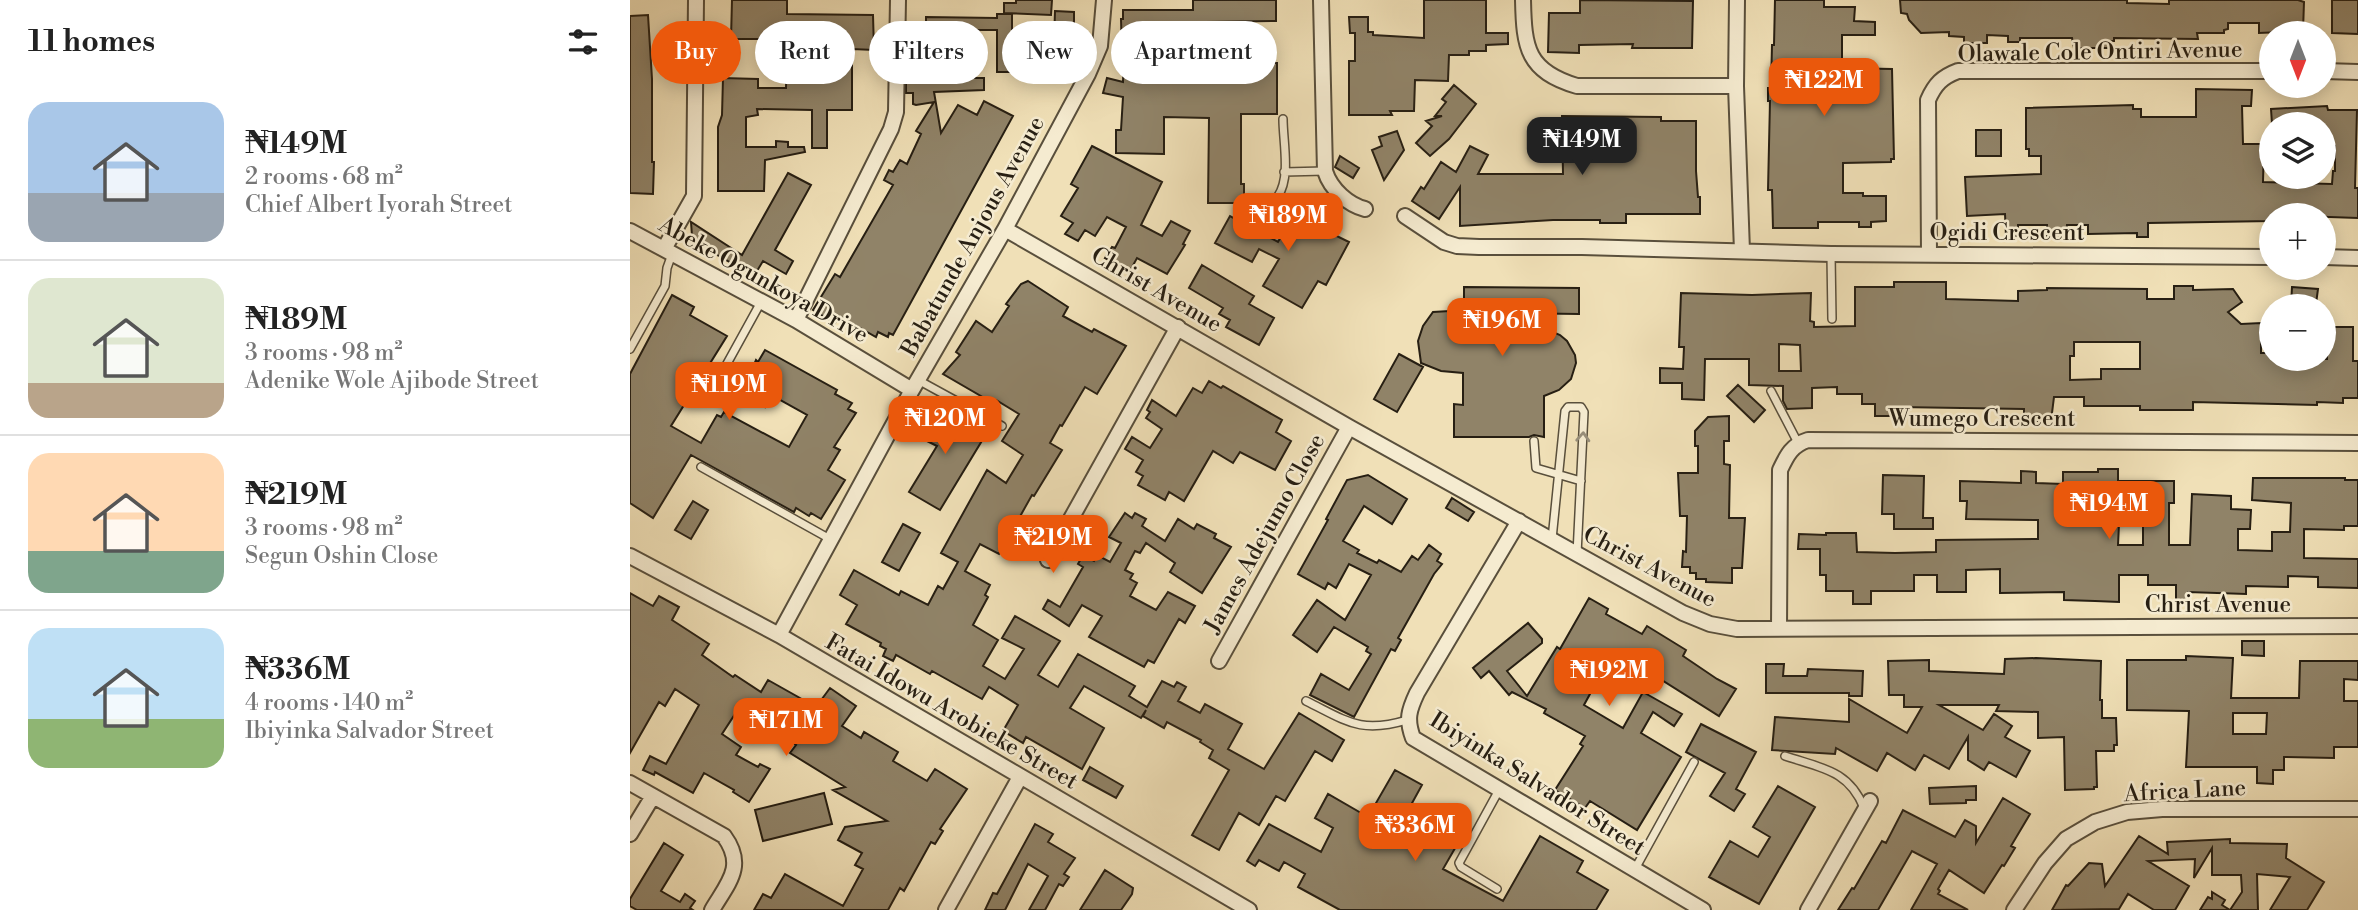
<!DOCTYPE html>
<html lang="en">
<head>
<meta charset="utf-8">
<style>
  :root { --surface:#fff; --page:#f2f2f2; --text:#222; --muted:#767676; --line:#e0e0e0; --accent:#ea580c }
  body { margin:0; font-family:"Libre Bodoni",serif; background:var(--page); color:var(--text); height:100vh; display:flex; flex-direction:column; font-size:26px; white-space:nowrap }
  * { box-sizing:border-box; margin:0 }
  p { font-size:23px; color:var(--muted) }
  .icon { flex:none; width:38px; height:38px; fill:none; stroke:currentColor; stroke-width:2; stroke-linecap:round; stroke-linejoin:round }
  .map { position:relative; flex:1; overflow:hidden }
  .side { display:flex; flex-direction:column; background:var(--surface); width:630px }
  .side>* { flex:none }
  .hud { position:absolute; left:21px; top:21px; width:665px; height:63px; display:flex; gap:14px }
  .needle { width:46px; rotate:180deg }
  .buttons { position:absolute; left:1629px; top:21px; display:grid; gap:14px }
  .buttons a { display:grid; place-items:center; width:77px; height:77px; border-radius:50%; background:var(--surface); box-shadow:0 4px 18px #0003; font-size:35px }
  .price { position:absolute; translate:-50% -60px; padding:0 16px; border-radius:14px; background:var(--accent); color:#fff; font-size:23px; line-height:46px; filter:drop-shadow(0 2px 4px #0008) }
  .price::after { content:''; position:absolute; left:50%; top:42px; width:21px; height:16px; margin-left:-10px; background:inherit; clip-path:polygon(0 0,100% 0,50% 100%) }
  .price.selected { background:#222; color:#fff }
  ul { padding:0; list-style:none }
  li { display:flex; align-items:center; gap:21px; height:175px; padding:0 28px }
  li+li { border-top:2px solid var(--line) }
  li span { display:grid; place-items:center; flex:none; width:196px; height:140px; border-radius:21px; color:#555 }
  li>.icon { margin-inline-start:auto }
  span .icon { width:84px; height:84px; fill:#fffc; stroke-width:1 }
  li b { font-size:30px }
  h2 { display:flex; justify-content:space-between; align-items:center; height:84px; padding:0 28px; font-size:30px }
  .pill { padding:0 24px; border-radius:32px; background:var(--surface); box-shadow:0 4px 18px #0003; font-size:24px; line-height:63px }
  .pill.selected { background:var(--accent); color:#fff }
  main { display:flex; flex:1; min-height:0 }
  .map>svg:first-child { display:block }
  .building { fill:#908368; stroke:#271f13; stroke-width:2; fill-rule:evenodd }
  .lines { fill:none; stroke-linecap:round; stroke-linejoin:round }
  .service-casing { stroke:#594f3c; stroke-width:10 }
  .minor-casing { stroke:#594f3c; stroke-width:18 }
  .service { stroke:#f5ebd0; stroke-width:7 }
  .minor { stroke:#f5ebd0; stroke-width:14 }
  .oneway { stroke:#988f7b }
  .labels { text-anchor:middle; stroke-width:5; stroke-linejoin:round; paint-order:stroke }
  .street-label { font-size:23px; fill:#271f13; stroke:#f5ebd0 }
</style>
</head>
<body>
<main>
<section class="side">
<h2>11 homes<svg class="icon" aria-label="filters" viewBox="0 0 24 24"><path d="M4 7h16M4 17h16"/><circle cx="9" cy="7" r="2"/><circle cx="15" cy="17" r="2"/></svg></h2>
<ul>
<li><span style="background:linear-gradient(#a9c7e8 65%,#9aa5b1 0)"><svg class="icon" aria-label="home" viewBox="0 0 24 24"><path d="M3 11l9-7 9 7M6 9v11h12V9"/></svg></span><div><b>₦149M</b><p>2 rooms · 68 m²</p><p>Chief Albert Iyorah Street</p></div></li>
<li><span style="background:linear-gradient(#dfe7d0 75%,#b9a48a 0)"><svg class="icon" aria-label="home" viewBox="0 0 24 24"><path d="M3 11l9-7 9 7M6 9v11h12V9"/></svg></span><div><b>₦189M</b><p>3 rooms · 98 m²</p><p>Adenike Wole Ajibode Street</p></div></li>
<li><span style="background:linear-gradient(#ffd9b3 70%,#7fa58c 0)"><svg class="icon" aria-label="home" viewBox="0 0 24 24"><path d="M3 11l9-7 9 7M6 9v11h12V9"/></svg></span><div><b>₦219M</b><p>3 rooms · 98 m²</p><p>Segun Oshin Close</p></div></li>
<li><span style="background:linear-gradient(#bfe0f5 65%,#8fb573 0)"><svg class="icon" aria-label="home" viewBox="0 0 24 24"><path d="M3 11l9-7 9 7M6 9v11h12V9"/></svg></span><div><b>₦336M</b><p>4 rooms · 140 m²</p><p>Ibiyinka Salvador Street</p></div></li>
</ul>
</section>
<div class="map">
<svg width="1728" height="910" viewBox="0 0 1728 910">
  <rect width="100%" height="100%" fill="#f0e0b7"/>
  <filter id="stains"><feTurbulence type="fractalNoise" baseFrequency=".00286" numOctaves="4"/><feColorMatrix values="0 0 0 0 .2 0 0 0 0 .09 0 0 0 0 .02 0 0 0 .5 -.17"/></filter>
  <radialGradient id="worn" r=".72"><stop offset=".6" stop-color="#630" stop-opacity="0"/><stop offset="1" stop-color="#630" stop-opacity=".3"/></radialGradient>
  <!-- building -->
  <path class="building" d="M102,0H157V14L243,15L244,50L222,49V110H197V148H182V110L127,109L128,115L116,117V147H146V141L158,142V147H174L175,152L135,160L134,191H88V127L92,115L93,78L128,79V88H156L157,43H133V39H101Z
    M386,0H422L421,15L374,13V3H386Z
    M563,0H646V21L577,22V56H595V63H647V114H611V184H614V203H578L579,118L534,117V154L486,153V130H491L493,97L473,93L477,78L493,82L494,55H492L491,19H493V10H563Z
    M794,0H856V33H878V44L856,45V51H839V55H819L818,81L785,80L784,111H760L762,115H719V61H725V33H720L719,17H738V32H743V35L794,38Z
    M950,0L1063,1L1062,48H1002L1003,44L949,45V53L918,52L919,13H950Z
    M1145,0H1194V7H1225L1224,21L1245,22V35H1212V68L1262,69L1264,159H1261V162L1213,163V193H1233V196H1256V221L1241,222V227H1229V222H1188V228H1143L1142,190H1138L1140,101H1138V88H1141L1142,45H1144Z
    M1270,0H1497V3L1539,4V0H1668L1674,2L1673,31L1629,33V23H1598V29L1594,30V33H1567L1568,39L1484,38V41H1479L1478,48H1444L1442,38H1390V42H1378V36L1357,35V43H1334V37L1319,36V32L1291,33L1279,20L1277,14L1271,13Z
    M1702,0H1728V34L1702,33Z
    M425,11L444,12V43H424Z
    M367,14H382V36H423V61H417V72L395,75V72H367V30H339V50H331L332,78H354V90L304,92L311,133L328,105L347,115L354,101L383,116L263,335L259,333L258,337L248,332L246,337L209,316L205,323L183,310L205,274L210,277L263,185L254,180L259,170L263,172L270,160L277,164L291,134L286,131L304,102L286,105L283,104V93H276V83L293,82L292,60H296V17L367,18Z
    M18,15L22,79V162H24L23,194L0,193V16Z
    M824,85L846,104L819,139L800,156L786,143L802,126L796,121L812,116H805L816,102L812,99Z
    M1566,89L1622,90L1621,106H1612L1613,144H1634L1633,182L1702,184L1703,171H1705V146L1694,147V124H1642L1641,109L1697,106L1698,110H1727L1725,188H1728V218L1642,215V221L1518,223V237H1507V233L1458,234V225H1437L1436,238H1417V225H1388V236H1376L1375,214L1337,216L1335,177L1411,174V156H1399V149H1396V108L1503,105V109H1511V117H1566Z
    M932,116L1031,117V121H1066V171L1068,197H1070V214H996V223H970V220H923L830,226V187L809,219L782,201L791,187L794,189L811,162L826,172L840,146L858,155L848,174H933Z
    M1346,130H1371V156H1346Z
    M767,131L774,150L754,180L742,150L752,146L749,137Z
    M462,146L532,182L511,225L532,236L541,221L560,231L553,244L555,245L537,274L507,258L500,271L475,258L482,247L485,248L496,227L477,217L465,236L455,230L448,241L435,234L443,223L431,216L448,188L441,184Z
    M710,156L729,168L723,178L705,167Z
    M158,173L181,185L145,250L163,261L156,274L133,261L124,276L82,252L83,250L62,236L61,222L112,255Z
    M639,203L719,242L696,285L688,281L672,308L633,286L649,259L629,249L622,262L585,243L600,216L648,242L658,224L635,211Z
    M572,265L624,296L619,304L644,318L629,345L596,327L600,320L589,314L593,308L559,288Z
    M398,281L438,307L433,316L462,332L464,329L496,346L467,394L455,387L432,426L430,425L420,443L432,450L404,496L402,495L369,554L350,544L335,571L360,585L355,595L358,597L343,625L368,640L353,666L375,679L394,649L372,638L385,616L430,641L408,675L428,687L448,654L505,686L499,696L517,707L532,681L544,687L547,682L556,687L548,701L570,713L575,704L612,724L598,749L634,769L669,713L714,740L702,761L685,751L655,801L646,796L629,825L609,813L589,850L562,835L599,770L579,758L583,750L570,742L571,740L537,722L534,728L513,716L516,710L511,718L454,686L440,708L474,728L452,769L396,737L393,743L373,731L388,705L359,687L352,699L302,671L300,674L266,655L263,661L253,656L256,649L250,646L251,643L216,624L227,605L210,595L224,570L269,595L271,591L298,605L308,586L313,589L328,562L311,553L357,470L376,483L393,455L372,441L389,414L366,400L363,403L313,374L330,355L326,352L346,321L362,332L379,306L376,304L391,284Z
    M1264,282H1316V299L1388,301V291L1417,290V288L1517,289V299H1544V286H1563V290L1603,289L1612,302L1598,312L1611,324L1631,323V353H1642V359H1697V327H1723V361H1728V398H1713V403L1687,402V405L1563,402V410H1510V406H1454V397H1424L1421,421H1394V409L1269,407V416H1245V404H1232V394H1207V387L1182,388V408L1157,409L1153,401V386L1119,385V359H1075L1074,400L1052,399V383H1030V368L1053,369L1054,347H1049L1051,293L1122,295L1181,293L1180,321L1184,322V327L1225,326V287H1264ZM1444,342H1510V369H1471V379L1440,380V356H1444ZM1149,344L1170,345L1171,371H1149Z
    M834,287L949,288V314L879,313L930,335L937,341L945,355L946,363L941,379L929,390L914,396V437L904,435L899,437H824V404L833,405V373L811,371L791,363L788,341L793,326L803,312L820,311L834,313Z
    M1662,287L1688,289L1686,304L1661,306Z
    M42,295L64,307L60,315L97,336L41,426L71,443L87,415L91,417L94,412L159,447L177,415L141,395L135,407L121,399L124,394L114,388L126,360L128,362L135,350L207,390L205,394L222,403L218,409L226,413L204,447L210,450L198,470L215,480L191,519L181,513L179,516L166,508L164,512L61,455L23,518L0,503V374Z
    M769,354L793,367L767,412L744,399Z
    M579,381L591,388L593,386L652,420L646,432L661,441L645,470L610,452L603,463L583,451L554,501L539,492L535,500L508,485L513,476L506,472L513,460L495,449L502,437L520,448L532,429L516,418L520,412L517,410L522,400L546,416L563,388L572,393Z
    M1108,385L1135,410L1124,422L1097,396Z
    M304,405L356,434L310,510L279,492L307,446L287,436Z
    M1099,416V441H1094V464L1100,465L1099,518H1115L1112,568H1102V583L1076,582V579H1066V573H1060V567H1052L1053,551L1056,552L1057,516H1050L1048,473H1068V446H1065V431L1078,417Z
    M1468,469H1488V481H1544V503H1539V545H1560L1562,494L1601,496V509L1621,510L1620,529H1608V550L1642,551V532H1660L1661,503L1622,500L1623,478H1715V480H1728V526H1714V530L1674,529V558L1728,559V588L1688,587V577L1658,576V587L1616,586V594L1558,592V601H1546V585H1518V575H1489V602L1465,601L1434,600V592L1370,593V569L1336,570V592H1307V575H1284V591H1241V604H1223V591H1196V575H1190V549H1168L1169,534L1196,535V533H1226L1227,552L1265,553L1306,552V540L1408,539V520L1336,519L1337,501H1330V481L1391,483V471L1406,472V483L1433,484V472H1468ZM1490,503H1513V545H1488Z
    M738,475L777,499L762,524L734,506L713,541L729,550L727,553L747,563L749,560L771,572L782,556L788,560L799,545L811,554L807,561L812,564L804,574L768,638L771,640L765,651L761,649L724,717L680,695L691,674L719,690L741,654L736,651L738,647L704,627L687,652L663,635L687,600L715,620L741,575L719,564L706,588L698,583L695,589L668,574L698,520L696,519L717,480Z
    M1253,475L1294,476L1293,518H1303V529H1264V514H1252Z
    M822,498L844,512L838,521L816,508Z
    M63,501L78,510L61,539L45,530Z
    M495,513L502,518L505,513L516,519L512,526L535,541L548,519L564,529L567,524L586,534L584,538L601,547L572,593L540,572L545,563L516,543L510,553L505,551L495,570L503,574L500,579L507,583L500,596L526,610L538,592L565,606L555,623L549,619L524,663L518,660L514,667L459,637L472,616L452,605L439,626L413,609L418,600L430,607L453,567L448,564L453,555L464,561L467,555L480,562L491,543L479,537Z
    M273,524L290,533L269,571L252,562Z
    M0,593L23,606L29,596L49,607L42,620L79,644L72,655L103,677L105,675L131,692L138,680L186,707L200,688L226,706L212,726L231,738L234,732L268,752L263,761L297,781L305,769L337,789L310,829L313,831L305,844L301,842L274,891L270,888L258,910H124L133,894L141,898L155,874L213,906L233,869L225,865L232,853L208,840L215,827L257,821L203,790L215,787L160,753L166,745L109,708L92,734L111,747L106,755L128,767L130,764L140,769L119,802L103,792L104,790L74,773L63,793L25,772L24,775L13,770L20,756L36,764L69,705L45,689L35,706L29,702L0,753Z
    M959,598L978,609L976,614L1012,634L1017,626L1056,650L1053,656L1087,679L1106,689L1089,716L984,650L954,705L993,728L1013,692L1052,714L1044,726L1023,712L1011,733L1051,757L1007,830L960,801L955,808L925,790L953,746L950,744L955,736L914,713L916,709L882,692L879,695L859,671L851,678L843,668L898,623L912,639V643L877,671L897,696L927,647L930,649Z
    M1612,641H1634V656L1612,655Z
    M1556,656L1603,658L1601,698H1669L1670,661H1728V680L1714,679V701H1728V747H1704V758L1654,757V770H1643V784L1627,783V767H1556L1559,711L1497,710V660H1556ZM1603,713H1637L1636,734H1603Z
    M1406,658L1471,661L1470,700H1472V718H1486L1487,745H1484V751H1466L1467,787H1464V789L1435,790L1434,737L1408,738V712L1366,711L1369,705H1309L1353,730L1364,714L1382,726L1375,737L1400,751L1386,777L1359,762L1354,770L1338,760V737L1319,769L1294,755L1285,770L1257,753L1247,771L1206,748L1205,754L1142,750L1145,717L1219,722V699L1277,733L1292,707H1274V695H1259L1258,661L1299,660V671L1374,674L1375,659Z
    M1136,664H1154L1153,676H1177L1178,669L1233,671L1232,696H1219V693H1136Z
    M1071,724L1126,752L1106,789L1115,794L1104,811L1080,796L1095,773L1056,752Z
    M460,767L493,786L486,798L453,780Z
    M765,770L792,785L781,805L832,836L813,869L873,901L910,836L953,861L947,872L978,890L966,910H710L668,887L675,874L654,862L649,871L629,860L625,866L617,861L639,824L691,852L703,828L685,818L698,794L738,817Z
    M1148,786L1185,807L1129,904L1079,877L1100,841L1128,857L1140,837L1123,827Z
    M1346,786V800H1336V803L1300,804L1299,788Z
    M194,793L202,824L133,841L125,810Z
    M1373,798L1400,814L1381,846L1385,848L1374,866L1372,865L1354,893L1319,870L1308,889L1310,891L1308,894L1338,910H1281L1307,864L1282,851L1248,910H1208L1222,888L1224,889L1252,841L1256,843L1273,810L1325,837L1335,820L1346,826V843Z
    M405,824L423,834L418,842L445,858L434,874L439,877L433,886L429,884L415,910H399L418,876L398,864L375,910H355L363,893L367,894Z
    M1509,836L1538,854L1537,842L1600,839V843L1657,844L1656,858L1694,882L1677,910H1640L1660,877L1627,874L1628,910H1570L1578,897L1582,899V892L1595,900L1592,905L1600,910L1612,892L1611,875H1582V848L1564,878L1565,859L1518,861L1559,886L1545,910H1524L1498,894L1489,909L1422,910L1436,885L1438,886L1459,863L1472,864L1475,886Z
    M34,843L53,855L31,891L50,902L55,894L65,901L60,908L63,910H7L0,906V899Z
    M475,870L503,888L502,894L491,910H450Z"/>
  <g class="lines">
    <!-- service casing -->
    <g class="service-casing">
      <path id="service" d="M654,172L695,171
        M648,196C661,177 653,142 653,119
        M1201,255L1202,319
        M0,349L35,286L37,268L42,254
        M288,380L372,426
        M1141,391L1168,443
        M77,400L131,302
        M904,441L906,468L951,481
        M71,467L200,539
        M922,539L935,411L938,407H951L954,412L947,554
        M676,701C717,721 730,734 777,720
        M1155,756C1191,768 1219,770 1234,808
        M1005,869L1064,762
        M867,889L831,867L829,863L869,790"/>
    </g>
    <!-- minor casing -->
    <g class="minor-casing">
      <path id="minor" d="M691,0L695,171C701,190 719,205 735,209
        M893,0C894,48 897,71 947,86H1106
        M1107,0L1106,86L1112,251
        M1694,71L1728,72
        M775,216L814,242L827,246L849,247H952L1201,254L1642,257
        M375,229L719,427L1053,613L1080,624L1107,629L1728,626
        M0,231L166,320L282,390
        M34,249L64,196L66,0
        M1299,254L1298,100C1305,84 1312,77 1328,71H1642
        M1694,257L1728,258
        M166,320L261,129L266,112L268,0
        M889,521L787,693C779,710 776,719 783,738L1073,910
        M0,556L149,635L619,910
        M418,560L548,327
        M1149,628L1150,470C1157,455 1162,445 1178,440L1728,443
        M149,635L282,390L375,229L458,74L470,46L474,0
        M589,661L719,427
        M0,783L94,836C116,866 98,883 82,910
        M0,834L23,796
        M316,910L390,777
        M1178,910L1240,801
        M1384,910L1415,863L1436,839L1465,822L1497,812L1532,809H1728"/>
    </g>
    <!-- service -->
    <use href="#service" class="service"/>
    <!-- minor -->
    <use href="#minor" class="minor"/>
  </g>
  <!-- one-way arrows -->
  <defs><path id="oneway-chevron" d="M-2-3.5L2.5 0L-2 3.5" fill="none" stroke-width="1.6" stroke-linecap="round" stroke-linejoin="round" transform="scale(1.75)"/></defs>
  <use class="oneway" href="#oneway-chevron" transform="translate(953 437) rotate(-87)"/>
  <g class="labels">
    <!-- street labels -->
    <g class="street-label">
      <text transform="translate(1470 51) rotate(-1)" y="8">Olawale Cole Ontiri Avenue</text>
      <text x="1377" y="240">Ogidi Crescent</text>
      <text transform="translate(342 236) rotate(-61)" y="8">Babatunde Anjous Avenue</text>
      <text transform="translate(134 279) rotate(29)" y="8">Abeke Ogunkoya Drive</text>
      <text transform="translate(527 289) rotate(30)" y="8">Christ Avenue</text>
      <text x="1352" y="426">Wumego Crescent</text>
      <text transform="translate(634 533) rotate(-61)" y="8">James Adejumo Close</text>
      <text transform="translate(1020 566) rotate(28)" y="8">Christ Avenue</text>
      <text x="1588" y="612">Christ Avenue</text>
      <text transform="translate(322 711) rotate(30)" y="8">Fatai Idowu Arobieke Street</text>
      <text transform="translate(908 783) rotate(32)" y="8">Ibiyinka Salvador Street</text>
      <text transform="translate(1555 790) rotate(-3)" y="8">Africa Lane</text>
    </g>
  </g>
  <rect width="100%" height="100%" filter="url(#stains)"/>
  <rect width="100%" height="100%" fill="url(#worn)"/>
</svg>
<div class="buttons">
<a><svg class="needle" viewBox="-14 -14 28 28"><path d="M0-13l5 13h-10z" fill="#e53935"/><path d="M0 13l5-13h-10z" fill="#767676"/></svg></a>
<a><svg class="icon" aria-label="layers" viewBox="0 0 24 24"><path d="M12 4l9 5-9 5-9-5zM3 14l9 5 9-5"/></svg></a>
<a>+</a>
<a>−</a>
</div>
<b class="price" style="left:1194px;top:118px">₦122M</b>
<b class="price selected" style="left:952px;top:177px">₦149M</b>
<b class="price" style="left:658px;top:253px">₦189M</b>
<b class="price" style="left:872px;top:358px">₦196M</b>
<b class="price" style="left:99px;top:422px">₦119M</b>
<b class="price" style="left:315px;top:456px">₦120M</b>
<b class="price" style="left:1479px;top:541px">₦194M</b>
<b class="price" style="left:423px;top:575px">₦219M</b>
<b class="price" style="left:979px;top:708px">₦192M</b>
<b class="price" style="left:156px;top:758px">₦171M</b>
<b class="price" style="left:785px;top:863px">₦336M</b>
<div class="hud">
<a class="pill selected">Buy</a>
<a class="pill">Rent</a>
<a class="pill">Filters</a>
<a class="pill">New</a>
<a class="pill">Apartment</a>
</div>
</div>
</main>
</body>
</html>
